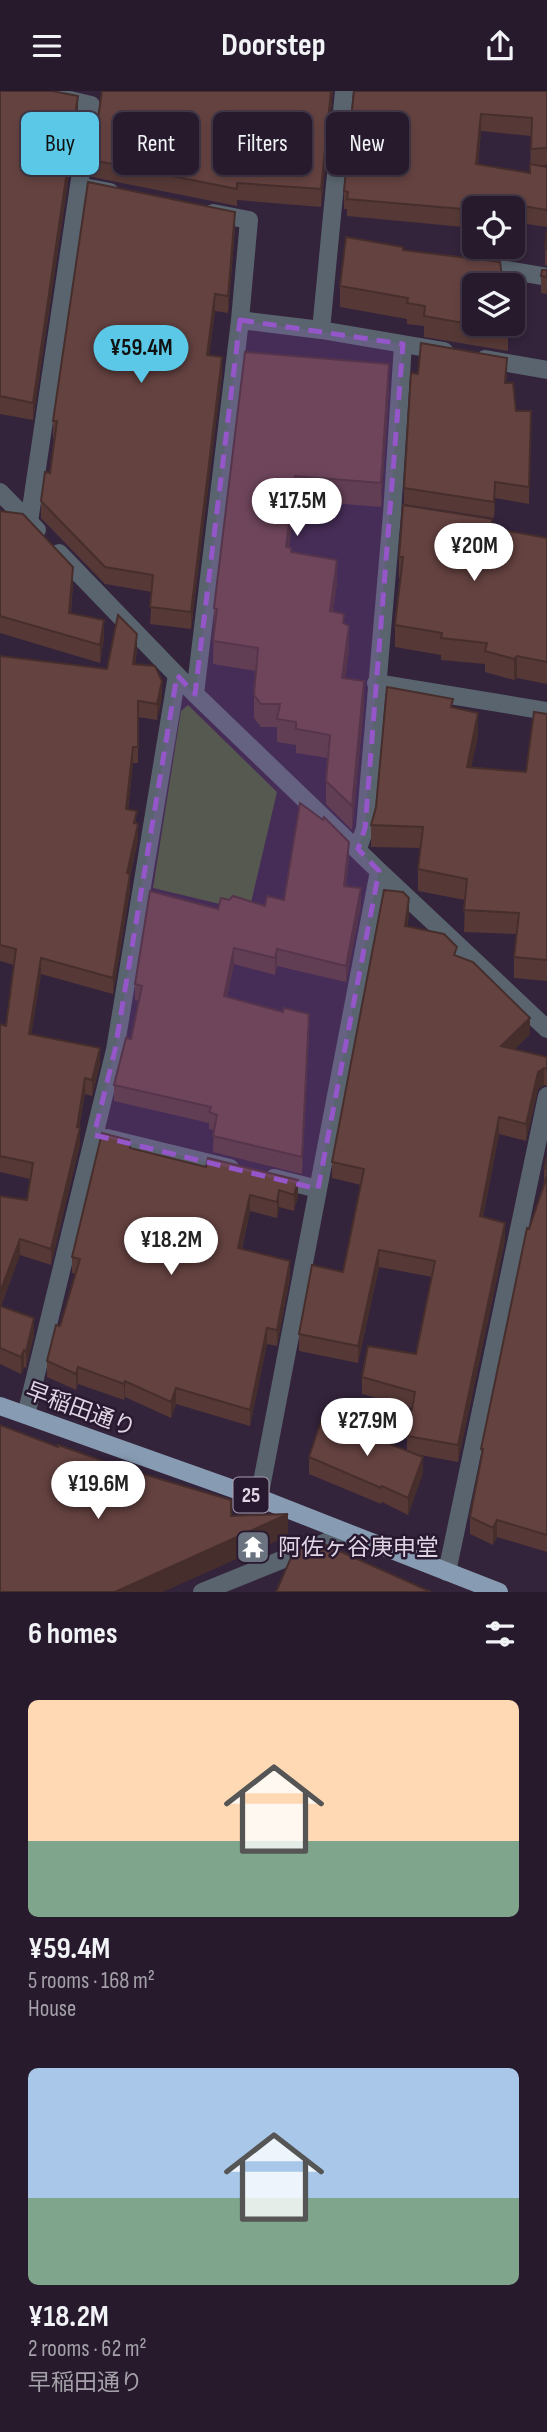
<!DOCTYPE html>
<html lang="en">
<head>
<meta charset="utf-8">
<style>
  :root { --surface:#261a2c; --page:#322738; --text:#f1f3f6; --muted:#a4a1a9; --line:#423848; --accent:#5ac8e6 }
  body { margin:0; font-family:"Sofia Sans Condensed","Noto Sans JP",sans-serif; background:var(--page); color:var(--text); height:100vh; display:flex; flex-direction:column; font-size:26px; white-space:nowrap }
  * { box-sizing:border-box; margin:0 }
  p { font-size:23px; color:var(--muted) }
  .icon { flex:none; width:38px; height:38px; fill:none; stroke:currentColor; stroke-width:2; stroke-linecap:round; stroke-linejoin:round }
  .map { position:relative; height:1501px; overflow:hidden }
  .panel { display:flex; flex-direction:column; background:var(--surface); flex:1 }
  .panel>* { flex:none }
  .banner { position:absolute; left:21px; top:21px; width:506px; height:63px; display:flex; gap:14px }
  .tools { position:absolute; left:462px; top:105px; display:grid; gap:14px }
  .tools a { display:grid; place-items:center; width:63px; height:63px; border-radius:10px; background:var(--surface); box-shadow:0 4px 10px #0003,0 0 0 2px var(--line); font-size:35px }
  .price { position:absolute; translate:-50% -60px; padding:0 16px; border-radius:24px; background:#fff; color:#222; font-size:23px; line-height:46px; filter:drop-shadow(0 2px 4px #0008) }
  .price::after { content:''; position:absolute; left:50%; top:42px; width:21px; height:16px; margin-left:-10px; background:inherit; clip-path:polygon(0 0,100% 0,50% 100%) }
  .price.selected { background:var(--accent); color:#111 }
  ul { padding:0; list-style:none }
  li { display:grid; align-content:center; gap:14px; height:371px; padding:0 28px }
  li span { display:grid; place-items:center; height:217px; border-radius:10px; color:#555 }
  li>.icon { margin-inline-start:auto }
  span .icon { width:126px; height:126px; fill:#fffc; stroke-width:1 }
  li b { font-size:30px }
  h2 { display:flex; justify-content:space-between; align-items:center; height:84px; padding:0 28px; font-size:30px }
  .tag { padding:0 24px; border-radius:10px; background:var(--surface); box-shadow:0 4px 10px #0003,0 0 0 2px var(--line); font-size:24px; line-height:63px }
  .tag.selected { background:var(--accent); color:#111 }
  header { display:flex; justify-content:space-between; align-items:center; height:91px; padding:0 28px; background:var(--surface); font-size:32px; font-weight:700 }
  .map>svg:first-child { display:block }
  .green { fill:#475a33 }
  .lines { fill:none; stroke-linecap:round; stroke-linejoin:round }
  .minor { stroke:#59646e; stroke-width:18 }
  .primary { stroke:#879cb2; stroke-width:18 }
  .wall { fill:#563937; fill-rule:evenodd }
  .shaded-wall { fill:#462e2d }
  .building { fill:#644240; stroke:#462e2d; stroke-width:2 }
  .marked { fill:#9456c8; fill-opacity:0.2; stroke:#9456c8; stroke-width:5; stroke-dasharray:14 9; stroke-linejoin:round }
  .labels { text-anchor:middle; stroke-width:5; stroke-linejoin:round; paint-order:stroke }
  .shield { fill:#291930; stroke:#a89dae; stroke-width:2 }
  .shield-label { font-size:21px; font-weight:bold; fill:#dfd5e4 }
  .street-label { font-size:23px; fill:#dfd5e4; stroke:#291930 }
  .poi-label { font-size:23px; fill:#dfd5e4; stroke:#291930; text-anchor:start }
</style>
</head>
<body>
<header><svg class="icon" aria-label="menu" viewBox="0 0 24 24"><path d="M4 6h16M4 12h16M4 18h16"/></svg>Doorstep<svg class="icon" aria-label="share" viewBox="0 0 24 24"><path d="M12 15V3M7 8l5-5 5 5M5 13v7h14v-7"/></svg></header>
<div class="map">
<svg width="547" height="1501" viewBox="0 0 547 1501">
  <rect width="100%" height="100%" fill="#33233b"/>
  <!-- green -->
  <path class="green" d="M188,614L277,701L249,820L153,797L181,620Z"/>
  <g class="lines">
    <!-- minor -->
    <path class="minor" d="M79,95L110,101
      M478,174L547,186
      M240,229L321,239L444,260
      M321,239L344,0
      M485,268L547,279
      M0,401L37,439
      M29,431L91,14L32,0
      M59,462L195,603L379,780L547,938
      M376,592L547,620
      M195,603L240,229L249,129L213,122
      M358,758L365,737L392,423L403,253
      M107,1047L230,1077
      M274,1087L318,1098
      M26,1324L115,959L177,584
      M259,1407L379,780
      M447,1481L547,1005
      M202,1501L346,1443"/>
    <!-- primary -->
    <path class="primary" d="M0,1315L259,1407L499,1501"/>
  </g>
  <!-- wall -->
  <path class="wall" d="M0,0L78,23L33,329L0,323Z
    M333,0L321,116L237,109V115L92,86V69Z
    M354,0H547V74H539L547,76V136L513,131V117H474V137L347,125V118H344V100ZM481,40L531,45L530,82L478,74Z
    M235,138L228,222L215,220L209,264L222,283L191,538L150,533L152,501L105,493L41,427V410L50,382L55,347H53V330Z
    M547,139V175L545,174V157Z
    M403,159L474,194L508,240V260L424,246V235L407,233V228L340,216V195Z
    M547,179V203L541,202V185Z
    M245,261L389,297L381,416L295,409L289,457L291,461L337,492L333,521L344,533L349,558L345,587L364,614L352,739L326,713V690L328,667L296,662V654L277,651V636H261L254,627V604L256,580L213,573L214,517Z
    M507,283L506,292L516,320H531L529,413L495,407L494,427L404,413V397Z
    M0,420L73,493L71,522L104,547L100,572L0,542Z
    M492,438L547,447V593L517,587L514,589L485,581V573L441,569V564L395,556V534L401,487H399V466Z
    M137,559L135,573L162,606L157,629L138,626V672H133L128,719L137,732L138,749L130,786V799L113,903L41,883L31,943L100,973L92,1005L85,1003L79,1037L80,1053L51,1174L20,1164L1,1215L34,1243L26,1277L24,1276L21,1283L0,1273V1105L27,1109L30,1088L0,1081V933L6,935L14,874L0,870V565L107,578Z
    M453,617L478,644L471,676L526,681L547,623V890L514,887V866L517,843L464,841L465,809L418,800V778L420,757L371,756V734Z
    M349,767L346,795L361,813L346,891L277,875L275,884L234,873L227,906L309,939L302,1083L213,1061L214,1039L209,1038V1032L114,1010V994L131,948L139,910L135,909V893L229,809L265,815L284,809Z
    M409,824L407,835L457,865L530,943L515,958L547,966V995L544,994L538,998L526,1050L499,1043L483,1126L505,1149L458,1371L420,1364L423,1382L408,1424L382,1411L381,1413L309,1383V1366L348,1341L407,1360V1345L412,1317L362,1303V1286L416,1263L432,1186L379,1176L358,1272L299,1260V1243L343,1181L361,1094L332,1087V1071Z
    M130,1057L298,1105L294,1120L279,1116L277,1127L250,1120L242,1158L290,1186L277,1255L267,1253L250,1335L176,1313L171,1327L125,1306L124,1309L78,1293L76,1299L47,1286V1270L60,1235L76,1183L72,1182V1166Z
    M547,1066V1461L497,1446L493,1454L470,1443V1426L481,1368V1358L529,1138L544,1094V1077Z"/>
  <!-- shaded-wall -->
  <path class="shaded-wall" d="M331,0H333L321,116V98Z
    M78,5V23L33,329V312Z
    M481,23V40L476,91V73Z
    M235,121V138L228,222V205Z
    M215,203V220L207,281V264Z
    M222,266V283L191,538V521Z
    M389,273V297L381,416V392Z
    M295,385V409L286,480V456Z
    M495,391V407L494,427V411Z
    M337,469V492L330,544V520Z
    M73,476V493L69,539V522Z
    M104,529V547L100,572V554Z
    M349,535V558L342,610V587Z
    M137,543V559L133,589V573Z
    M517,565V587L514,589V568Z
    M162,590V606L157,629V613Z
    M364,590V614L352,739V715Z
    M478,622V644L467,698V676Z
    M133,656V672L126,734V718Z
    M138,733V749L130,786V799L113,903V887L127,782Z
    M349,751V767L344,811V795Z
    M361,797V813L346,891V875Z
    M409,807V824L405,852V835Z
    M234,857V873L224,921V905Z
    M277,858V875L275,884V867Z
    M41,867V883L29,959V943Z
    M309,923V939L302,1083V1066Z
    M530,927V943L501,972V955Z
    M100,957V973L92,1005V989Z
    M544,977V994L538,998L526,1050V1033L538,981Z
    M85,987V1003L77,1050L80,1037V1053L51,1174V1158L77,1036Z
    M499,1026V1043L480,1142V1125Z
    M298,1089V1105L294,1120V1104Z
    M279,1099V1116L277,1127V1111Z
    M250,1104V1120L238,1174V1157Z
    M505,1132V1149L458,1371V1354Z
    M20,1148V1164L0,1217V1201Z
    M379,1159V1176L358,1272V1255Z
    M290,1170V1186L277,1255V1239Z
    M34,1227V1243L26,1277V1261Z
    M267,1237V1253L250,1335V1319Z
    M24,1259V1276L21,1283V1266Z
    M78,1276V1293L76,1299V1283Z
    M125,1290V1306L124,1309V1293Z
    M176,1297V1313L171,1327V1311Z
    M423,1366V1382L408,1424V1407Z
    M288,1423V1445L163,1501H115Z
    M497,1429V1446L493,1454V1437Z"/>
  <!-- building -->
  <path class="building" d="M0,0H52L78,5L33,312L0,305Z
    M102,0H331L321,98L237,92V98L92,69Z
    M354,0H547V57L531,58L532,27L481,23L476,73L530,82V73L547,76V119L493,110V117H474V119L347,108L348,101L344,100Z
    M88,91L235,121L228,205L215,203L207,264L222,266L191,521L150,516L153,484L105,476L41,410L45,381L50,382L57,330H53Z
    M547,139V158L545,157Z
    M346,146L403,156V159L500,171L503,194H474V233H507L508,240L424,225L425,215L407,212L408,207L340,195Z
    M542,179H547V186L541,185Z
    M421,252L507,267L505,292H513L516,320H531L529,396L495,391L494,411L404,397L411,282L418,283Z
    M245,261L389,273L381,392L295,385L286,456L291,457V461L337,469L330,520L344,523L343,532L349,535L342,587L364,590L352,715L326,690L330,644L296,638V631L277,628L280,613H261L254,604L258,557L213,550L217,518L214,517Z
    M403,414L492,428L491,437L547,447V571L517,565L514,568L485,560L487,552L441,547L442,542L395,534L403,466H399Z
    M0,420L23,423L73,476L69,522L104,529L100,554L0,525Z
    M118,524L137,543L133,573L155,575L162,590L157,613L138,610V656H133L126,718L137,720L134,732L138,733L127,782L130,783L113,887L41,867L29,943L100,957L92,989L85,987L77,1036L80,1037L51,1158L20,1148L0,1201V1105L27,1109L33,1072L0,1065V933L6,935L16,858L0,854V565L107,578Z
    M387,596L453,608L451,616L478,622L467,676L526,681L534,621L547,623V869L514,866L519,822L464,819L467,788L418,778L423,736L371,734L376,716Z
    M300,712L323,729L324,726L349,751L344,795L361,797L346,875L277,858L275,867L234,857L224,905L283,921L284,917L309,923L302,1066L213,1045L217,1024L209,1021L211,1016L114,994L126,947L131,948L142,895L135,893L150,800L218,818L221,807L229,809L233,805L265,815L267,805L284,809Z
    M384,799L403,801L409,807L405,835L444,843L457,856L454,864L473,871L530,927L501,955L547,966V978L544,977L538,981L526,1033L499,1026L480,1125L505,1132L458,1354L407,1345L415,1301L362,1286L368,1255L416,1263L435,1170L379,1159L358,1255L299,1243L312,1174L343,1181L364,1078L332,1071Z
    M102,1042L129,1049L130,1057L206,1076L208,1067L298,1089L294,1104L279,1099L277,1111L250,1104L238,1157L290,1170L277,1239L267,1237L250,1319L176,1297L171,1311L125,1290L124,1293L78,1276L76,1283L47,1270L56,1234L60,1235L80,1168L72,1166Z
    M547,1066V1078L544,1077Z
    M547,1085V1444L497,1429L493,1437L470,1426L483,1358H481L527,1137L529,1138Z
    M0,1215L34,1227L26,1261L24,1259L21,1266L0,1257Z
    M321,1330L348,1341L349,1337L423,1366L408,1407L382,1395L381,1397L309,1366Z
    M0,1334L58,1356V1354L126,1378L231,1409V1425L288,1423L115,1501H0Z
    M317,1450L431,1501H276L294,1460Z"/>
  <!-- marked area -->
  <path class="marked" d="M240,229L403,253L365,737L358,758L379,780L318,1098L94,1044L115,959L177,584L195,603Z"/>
  <!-- icons -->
  <defs>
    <g id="temple-square" transform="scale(1.75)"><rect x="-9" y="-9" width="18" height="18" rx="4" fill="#6b7280" stroke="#291930"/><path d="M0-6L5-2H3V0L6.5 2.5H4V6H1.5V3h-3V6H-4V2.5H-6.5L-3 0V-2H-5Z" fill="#fff"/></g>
  </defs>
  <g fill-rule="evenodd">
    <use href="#temple-square" x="253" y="1456"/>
  </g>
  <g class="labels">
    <!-- shield labels -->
    <rect class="shield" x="233.5" y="1386.5" width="35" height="35" rx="5"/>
    <g class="shield-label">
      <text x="251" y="1411">25</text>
    </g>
    <!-- street labels -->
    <g class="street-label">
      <text transform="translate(81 1318) rotate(20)" y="8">早稲田通り</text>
    </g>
    <!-- poi labels -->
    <g class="poi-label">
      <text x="278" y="1464">阿佐ヶ谷庚申堂</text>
    </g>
  </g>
</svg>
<div class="tools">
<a><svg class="icon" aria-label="locate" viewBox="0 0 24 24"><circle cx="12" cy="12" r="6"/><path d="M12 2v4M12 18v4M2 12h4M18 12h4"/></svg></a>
<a><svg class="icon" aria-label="layers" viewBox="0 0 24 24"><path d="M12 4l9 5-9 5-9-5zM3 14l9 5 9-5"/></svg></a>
</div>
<b class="price selected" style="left:141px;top:294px">¥59.4M</b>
<b class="price" style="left:297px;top:447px">¥17.5M</b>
<b class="price" style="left:474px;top:492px">¥20M</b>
<b class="price" style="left:171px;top:1186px">¥18.2M</b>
<b class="price" style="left:367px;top:1367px">¥27.9M</b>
<b class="price" style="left:98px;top:1430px">¥19.6M</b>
<div class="banner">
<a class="tag selected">Buy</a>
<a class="tag">Rent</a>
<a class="tag">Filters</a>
<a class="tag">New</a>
</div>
</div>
<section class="panel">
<h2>6 homes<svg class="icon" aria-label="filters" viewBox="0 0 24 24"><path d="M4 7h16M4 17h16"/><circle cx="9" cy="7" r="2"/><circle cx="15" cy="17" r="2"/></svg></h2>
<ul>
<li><span style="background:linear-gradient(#ffd9b3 65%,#7fa58c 0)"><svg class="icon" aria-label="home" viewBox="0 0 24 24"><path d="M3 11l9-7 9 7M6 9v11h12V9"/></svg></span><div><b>¥59.4M</b><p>5 rooms · 168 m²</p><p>House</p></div></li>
<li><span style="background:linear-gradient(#a9c7e8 60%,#7fa58c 0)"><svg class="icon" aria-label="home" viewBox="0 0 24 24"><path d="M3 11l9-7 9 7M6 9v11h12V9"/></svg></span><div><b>¥18.2M</b><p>2 rooms · 62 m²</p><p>早稲田通り</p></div></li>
</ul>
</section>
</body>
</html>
